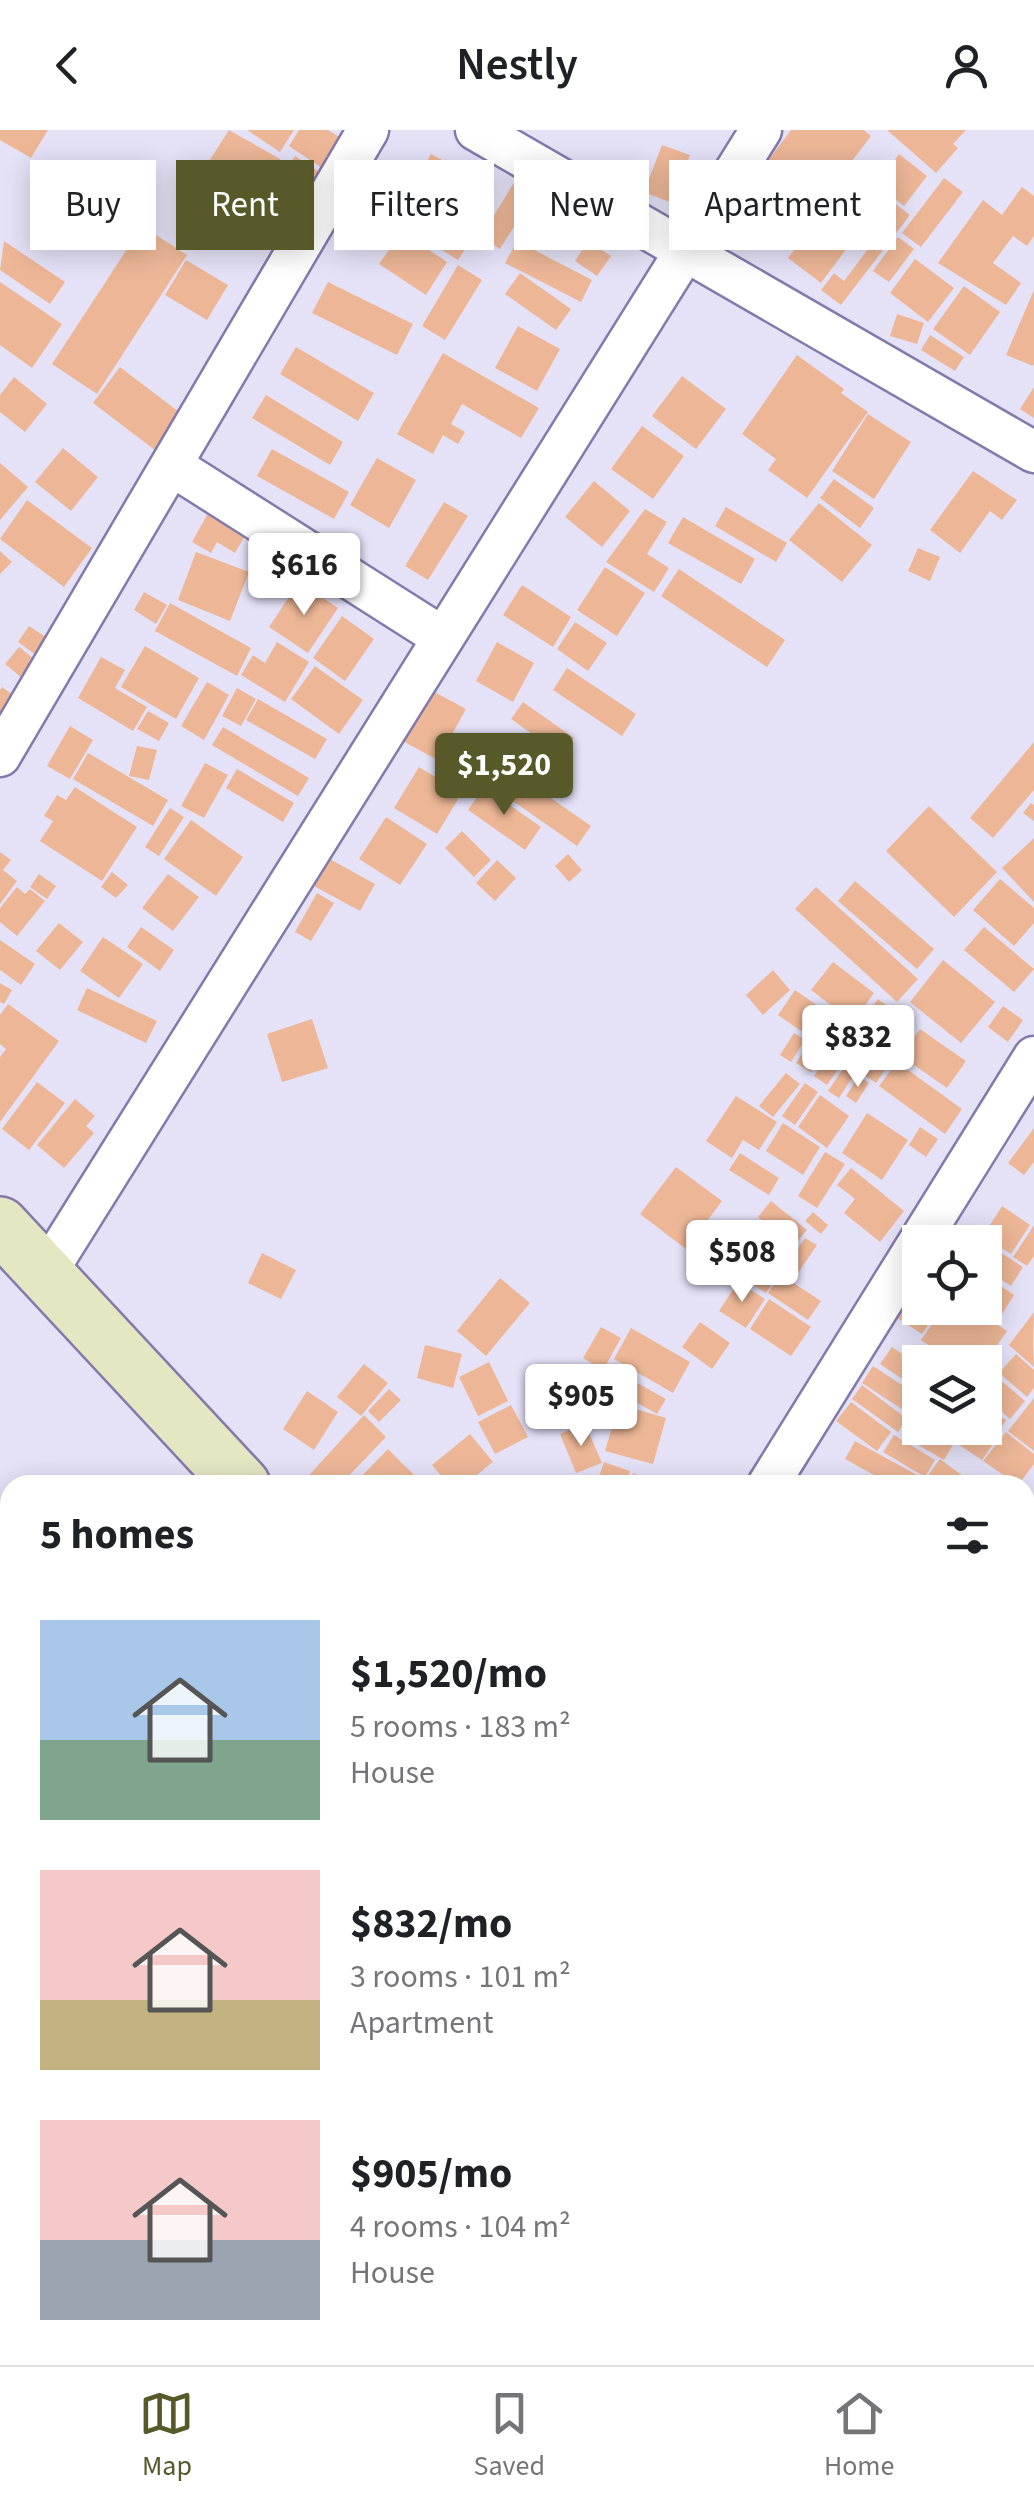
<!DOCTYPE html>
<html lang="en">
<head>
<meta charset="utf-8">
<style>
  :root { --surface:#fff; --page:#f2f2f2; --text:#202124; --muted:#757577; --line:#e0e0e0; --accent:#575a28 }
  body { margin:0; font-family:"Source Sans 3",sans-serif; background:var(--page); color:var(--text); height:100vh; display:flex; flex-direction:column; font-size:38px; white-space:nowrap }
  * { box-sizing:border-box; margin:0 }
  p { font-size:32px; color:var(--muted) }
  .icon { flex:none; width:55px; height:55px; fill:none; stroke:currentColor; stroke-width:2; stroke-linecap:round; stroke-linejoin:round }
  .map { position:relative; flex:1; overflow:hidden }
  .drawer { position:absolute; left:0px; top:1345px; width:1035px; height:890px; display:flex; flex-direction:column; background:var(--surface); border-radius:30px 30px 0 0; box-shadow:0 5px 25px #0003 }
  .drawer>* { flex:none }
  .banner { position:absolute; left:30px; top:30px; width:975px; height:90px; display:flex; gap:20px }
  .fabs { position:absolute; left:902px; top:1095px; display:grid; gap:20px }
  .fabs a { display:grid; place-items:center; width:100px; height:100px; border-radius:0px; background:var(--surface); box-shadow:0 5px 25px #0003; font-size:50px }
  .price { position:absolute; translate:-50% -85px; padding:0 22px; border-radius:10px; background:#fff; color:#222; font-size:32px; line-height:65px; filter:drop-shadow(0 2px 5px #0008) }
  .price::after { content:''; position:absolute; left:50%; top:60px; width:30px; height:22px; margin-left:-15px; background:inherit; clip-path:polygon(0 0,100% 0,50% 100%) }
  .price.current { background:var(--accent); color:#fff }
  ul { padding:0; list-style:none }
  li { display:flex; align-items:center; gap:30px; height:250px; padding:0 40px }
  li span { display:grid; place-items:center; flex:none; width:280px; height:200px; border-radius:0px; color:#555 }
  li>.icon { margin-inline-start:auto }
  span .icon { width:120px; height:120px; fill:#fffc; stroke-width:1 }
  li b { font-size:42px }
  h2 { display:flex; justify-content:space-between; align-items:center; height:120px; padding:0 40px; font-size:42px }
  .tag { padding:0 35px; border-radius:0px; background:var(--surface); box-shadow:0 5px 25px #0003; font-size:35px; line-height:90px }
  .tag.current { background:var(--accent); color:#fff }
  header { display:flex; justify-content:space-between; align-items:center; height:130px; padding:0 40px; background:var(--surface); font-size:45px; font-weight:600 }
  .tab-bar { display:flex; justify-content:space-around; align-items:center; height:140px; border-top:2px solid var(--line); background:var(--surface); font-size:28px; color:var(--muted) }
  .tab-bar a { display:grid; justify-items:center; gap:5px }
  .tab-bar .current { color:var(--accent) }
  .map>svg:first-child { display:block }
  .building { fill:#edb797 }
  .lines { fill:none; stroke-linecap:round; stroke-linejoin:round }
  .minor-casing { stroke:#837aac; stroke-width:45 }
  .secondary-casing { stroke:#837aac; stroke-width:60 }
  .minor { stroke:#fff; stroke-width:40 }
  .secondary { stroke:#e5e7c2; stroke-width:55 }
</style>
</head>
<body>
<header><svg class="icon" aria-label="back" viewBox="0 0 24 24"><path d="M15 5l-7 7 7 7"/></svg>Nestly<svg class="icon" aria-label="person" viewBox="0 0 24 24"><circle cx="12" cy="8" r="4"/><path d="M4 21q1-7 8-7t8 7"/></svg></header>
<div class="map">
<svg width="1034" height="2235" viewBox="0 0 1034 2235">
  <rect width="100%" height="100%" fill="#e5e2f8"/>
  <!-- building -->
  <path class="building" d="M0,0H48L31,28L0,10Z
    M229,0L280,29L253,71L204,39Z
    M247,0H294L280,22Z
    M299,0H328L347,12L328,42L289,16Z
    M791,0H864L871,6L786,118L733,77Z
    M887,0H966L953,14L958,18L936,43Z
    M662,15L690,25L672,73L644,62Z
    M431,24L479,50L456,93L408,67Z
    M899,24L927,46L904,76L877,55Z
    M295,26L327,47L315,65L283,45Z
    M944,48L963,62L921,117L902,103Z
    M846,50L879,75L821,153L788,128Z
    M513,54L533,66L500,119L481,107Z
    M388,57L472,109L458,130L375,78Z
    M1022,57L1034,66V106L1027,116L1013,106L993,133L1021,153L1006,175L938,133L983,70L1002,85Z
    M889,69L910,85L841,175L821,160L834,143L844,151L883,99L872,91Z
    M142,96L187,125L97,264L52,234Z
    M402,102L447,132L426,165L379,134Z
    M898,107L914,119L889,152L873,141Z
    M4,111L65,152L50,174L0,140Z
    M517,111L592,150L581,172L505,133Z
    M588,111L611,126L597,146L575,131Z
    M915,129L954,158L928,192L890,163Z
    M186,130L228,155L207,190L165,165Z
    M458,135L482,150L445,210L422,196Z
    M520,143L571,179L556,200L505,164Z
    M0,152L62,194L32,238L0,215Z
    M328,152L413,194L397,225L312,183Z
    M964,156L1000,182L970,225L933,199Z
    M1034,160V234L1033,236L1006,225Z
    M897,184L924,193L917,214L890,206Z
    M518,196L560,219L537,261L495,238Z
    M930,205L964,227L955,241L921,220Z
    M296,217L374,263L358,291L280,244Z
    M443,223L539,278L521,308L462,274L451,294L465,302L458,314L443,305L433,324L397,304Z
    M797,225L844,259L841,263L868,282L807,368L768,340L776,329L742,304Z
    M120,237L187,288L160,324L93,273Z
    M682,246L726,279L696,319L652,286Z
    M14,247L47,274L25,302L0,282V265Z
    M1034,257V288L1020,279Z
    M266,265L343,312L330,335L252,288Z
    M868,284L911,312L874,369L832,341Z
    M642,296L684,326L653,369L611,339Z
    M63,318L98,347L71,381L35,352Z
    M272,319L349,362L334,389L257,346Z
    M377,328L416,350L389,398L350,375Z
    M0,333L28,357L0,390Z
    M973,341L1017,370L1002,390L990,381L960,423L930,400Z
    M834,349L874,378L860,398L820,368Z
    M594,351L630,381L602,417L565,387Z
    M27,370L92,418L64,457L0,409Z
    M444,372L468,386L428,450L405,436Z
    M819,373L872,415L842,452L789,410Z
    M212,376L249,399L235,423L217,412L211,423L192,412Z
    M726,377L787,413L776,432L715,396Z
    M645,379L667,392L647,424L669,438L654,462L606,432Z
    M683,387L755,429L741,454L668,413Z
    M918,418L940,427L930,451L908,441Z
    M0,421L12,432L0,444Z
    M196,422L249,442L230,491L178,470Z
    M605,437L645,463L617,506L577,480Z
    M679,439L785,510L767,537L661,466Z
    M299,452L338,478L308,523L269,497Z
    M522,455L571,487L553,517L503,485Z
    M144,462L167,475L156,494L134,480Z
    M170,473L251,518L237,546L155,501Z
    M342,486L374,509L345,551L313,528Z
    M575,492L607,513L588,541L557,519Z
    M29,496L52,511L40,528L18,512Z
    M277,512L309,532L285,572L241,545L253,525L265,533Z
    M497,512L534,533L513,572L476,551Z
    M145,516L199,548L176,589L121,557Z
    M19,517L42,535L28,553L5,534Z
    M101,527L125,540L115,558L147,577L133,601L78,568Z
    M315,536L363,570L339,604L291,569Z
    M567,538L636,584L622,606L553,560Z
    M207,552L229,565L204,610L181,596Z
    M2,557L19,569L0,589V560Z
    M237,558L256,569L241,596L222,586Z
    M429,559L466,579L451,606L476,621L463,644L401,610Z
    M258,569L327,609L315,629L246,590Z
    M523,572L574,608L562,625L511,589Z
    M148,581L169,593L159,611L137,599Z
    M70,596L93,610L70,649L47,636Z
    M223,597L309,648L298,666L212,615Z
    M1034,612V660L993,708L970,688Z
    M137,616L157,620L149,650L129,646Z
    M482,620L591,696L577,716L483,650L474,663L459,653Z
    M88,623L168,670L153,696L73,649Z
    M205,633L228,645L204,688L181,676Z
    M419,637L462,663L437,704L394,678Z
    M237,639L294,673L283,692L226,658Z
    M75,657L137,697L102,751L40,711L53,691L44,686L57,665L66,670Z
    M484,657L541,697L525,720L468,680Z
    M1031,673L1034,675V691L1023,683Z
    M929,676L997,742L954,787L886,721Z
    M170,678L184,687L159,726L145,717Z
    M386,687L427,714L400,755L359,729Z
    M191,690L243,727L216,766L164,729Z
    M462,701L491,730L474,747L445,718Z
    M1034,708V772L1002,738Z
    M0,722L11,730L3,740L17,751L0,774Z
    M568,724L582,740L569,752L555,736Z
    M328,728L375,754L360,781L314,756Z
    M497,730L516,748L495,771L476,753Z
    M112,742L128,755L116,768L101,757Z
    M39,744L56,756L47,769L30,757Z
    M168,744L199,767L173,801L142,778Z
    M1000,749L1034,778V793L1014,816L973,780Z
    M855,751L934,819L917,839L838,771Z
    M17,757L25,764L30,759L45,771L17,806L0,792V778Z
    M816,757L918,849L897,872L795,779Z
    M317,763L334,773L311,811L295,802Z
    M59,793L83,812L60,840L36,821Z
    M141,797L174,820L160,841L127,817Z
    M984,797L1034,839L1014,862L964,820Z
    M103,807L143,834L119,868L80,841Z
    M0,810L35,834L21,855L0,840Z
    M943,830L995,872L961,913L910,872Z
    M833,832L874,863L853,892L811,860Z
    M773,840L790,860L763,885L746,865Z
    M0,853L12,860L4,874L0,872Z
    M87,858L157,891L146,913L77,880Z
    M795,860L893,928L876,953L778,885Z
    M878,869L914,896L895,921L859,895Z
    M8,874L59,911L0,992V927L6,919L0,914V885Z
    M1003,876L1023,890L1008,912L988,897Z
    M312,889L328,938L282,952L267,904Z
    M920,899L966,931L947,958L901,926Z
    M794,903L805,910L791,932L780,925Z
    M809,913L823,922L811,942L796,933Z
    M827,927L840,936L827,955L814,946Z
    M897,932L962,979L945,1004L879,956Z
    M845,936L855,943L839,968L828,961Z
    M786,943L800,954L773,987L759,976Z
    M859,946L869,953L856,973L846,966Z
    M37,952L65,973L29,1020L2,999Z
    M805,953L818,962L795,995L782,986Z
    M820,965L849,986L827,1018L798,997Z
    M736,966L777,992L759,1020L743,1010L732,1028L706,1011Z
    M75,969L95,986L86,996L94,1003L64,1038L37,1015Z
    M867,983L908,1010L882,1050L842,1023Z
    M783,993L820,1017L803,1045L766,1021Z
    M920,997L938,1009L926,1027L909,1015Z
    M1034,998V1032L1024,1045L1008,1033Z
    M825,1022L845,1034L817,1078L798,1066Z
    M740,1023L779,1048L769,1065L729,1040Z
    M676,1037L722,1071L686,1119L640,1084Z
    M851,1038L904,1081L880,1112L844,1083L855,1069L837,1055Z
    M771,1071L807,1100L778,1134L767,1124L782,1107L758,1087Z
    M1002,1076L1030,1095L1011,1124L983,1106Z
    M813,1082L828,1095L821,1104L805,1091Z
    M755,1089L773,1107L757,1124L738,1106Z
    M1034,1095V1126L1027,1136L1013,1127Z
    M966,1100L1023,1137L1011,1156L985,1139V1112H958Z
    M805,1108L817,1115L792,1152L821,1171L808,1190L768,1163Z
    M262,1123L296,1140L281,1169L248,1153Z
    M753,1125L780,1142L766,1163L739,1146Z
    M500,1148L530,1173L486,1226L457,1201Z
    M992,1150L1014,1165L1001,1186L985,1176V1160Z
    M920,1151V1178H940L922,1204L896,1187Z
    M738,1152L765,1169L746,1198L719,1181Z
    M769,1169L811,1197L791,1226L750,1199Z
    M943,1178H972L1007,1201L985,1232H954L921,1210Z
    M1034,1182L1033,1214L1034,1237L1009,1215Z
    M700,1192L730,1213L712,1239L682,1217Z
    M601,1197L621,1208L603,1240L583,1228Z
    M631,1198L690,1232L673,1263L614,1229Z
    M425,1215L462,1224L453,1258L417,1248Z
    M892,1217L920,1236V1261L880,1234Z
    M1016,1224L1034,1240V1258L1027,1267L999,1243Z
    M489,1232L508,1271L478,1286L459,1247Z
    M364,1234L388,1253L361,1286L337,1267Z
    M607,1236L666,1269L657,1284L620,1263L601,1298L580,1286Z
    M873,1236L920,1267V1291L862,1253Z
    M997,1247L1025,1271L1010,1289L985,1267Z
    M862,1255L907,1289L898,1302L852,1269Z
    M389,1259L401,1270L379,1292L368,1281Z
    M307,1261L338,1282L314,1320L283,1299Z
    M1034,1268V1321L1008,1301Z
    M851,1272L891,1302L877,1321L836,1291Z
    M619,1274L666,1288L653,1334L605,1321Z
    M511,1275L528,1307L495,1324L478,1292Z
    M985,1277L1006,1290L997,1306L985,1299Z
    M364,1285L386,1307L340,1355H300Z
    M910,1290L953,1315L944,1330L901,1305Z
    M585,1294L602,1333L576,1343L560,1304Z
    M953,1298H967L993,1314L982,1330L947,1307Z
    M1006,1302L1034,1324V1334L1018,1355L983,1331Z
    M470,1304L493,1332L464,1355H449L432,1335Z
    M894,1305L935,1330L925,1347L883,1322Z
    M855,1311L919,1346L915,1355H892L845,1329Z
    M388,1319L419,1350L414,1355H353Z
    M940,1329L967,1349L963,1355H936L926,1348Z
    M604,1332L630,1341L625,1355H596Z
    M633,1343L664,1355H629Z
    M866,1344L886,1355H860Z
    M983,1346L1002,1355H979Z
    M1034,1370V1396L1025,1390Z
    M1028,1394L1034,1398V1444L1025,1438Z
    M0,1432L10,1443V1523L0,1512Z
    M1025,1445L1034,1451V1481L1025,1476Z
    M1031,1505L1034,1507V1556L1025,1551V1514Z
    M1025,1556L1034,1562V1597L1025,1591Z
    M10,1642V1705L0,1694V1651Z
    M1034,1792V1840L1025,1852V1804Z
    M150,2225H183L180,2235L148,2230Z
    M778,2225H887L869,2235H783Z"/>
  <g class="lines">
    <!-- minor casing -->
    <g class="minor-casing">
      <path id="minor" d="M476,0L1034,322
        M171,335L442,507
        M0,626L368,0
        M46,1143L761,0
        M768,1355L1034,927
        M0,1799L10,1811
        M0,2038L10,2029
        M1025,2163L1034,2172"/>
    </g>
    <!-- secondary casing -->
    <g class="secondary-casing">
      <path id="secondary" d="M0,1095L242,1355
        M1025,1647L1034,1636
        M1025,1734L1034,1719
        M1025,2035L1034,2029
        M523,2235L538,2225
        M620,2235L629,2225
        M705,2235L721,2225"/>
    </g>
    <!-- minor -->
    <use href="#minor" class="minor"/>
    <!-- secondary -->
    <use href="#secondary" class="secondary"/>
  </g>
</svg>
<div class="fabs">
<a><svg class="icon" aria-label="locate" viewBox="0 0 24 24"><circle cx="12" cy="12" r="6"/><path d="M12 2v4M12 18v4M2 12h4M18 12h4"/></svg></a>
<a><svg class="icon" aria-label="layers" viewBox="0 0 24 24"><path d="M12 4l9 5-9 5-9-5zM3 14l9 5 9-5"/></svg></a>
</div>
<b class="price" style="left:304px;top:488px">$616</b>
<b class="price current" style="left:504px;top:688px">$1,520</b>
<b class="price" style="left:858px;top:960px">$832</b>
<b class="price" style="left:742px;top:1175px">$508</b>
<b class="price" style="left:581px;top:1319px">$905</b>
<div class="banner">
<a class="tag">Buy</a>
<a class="tag current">Rent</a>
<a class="tag">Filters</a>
<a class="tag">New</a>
<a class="tag">Apartment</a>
</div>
<section class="drawer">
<h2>5 homes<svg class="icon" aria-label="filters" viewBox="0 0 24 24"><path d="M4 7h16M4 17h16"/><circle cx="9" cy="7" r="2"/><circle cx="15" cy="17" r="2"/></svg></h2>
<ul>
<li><span style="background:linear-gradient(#a9c7e8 60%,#7fa58c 0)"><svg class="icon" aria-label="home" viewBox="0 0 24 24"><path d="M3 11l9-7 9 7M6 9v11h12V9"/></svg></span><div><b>$1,520/mo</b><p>5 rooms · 183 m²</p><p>House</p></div></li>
<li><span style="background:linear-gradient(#f6c9c9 65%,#c2b280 0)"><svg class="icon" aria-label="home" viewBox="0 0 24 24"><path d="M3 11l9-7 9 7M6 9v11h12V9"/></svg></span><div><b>$832/mo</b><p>3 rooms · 101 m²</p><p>Apartment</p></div></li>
<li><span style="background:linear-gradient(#f6c9c9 60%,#9aa5b1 0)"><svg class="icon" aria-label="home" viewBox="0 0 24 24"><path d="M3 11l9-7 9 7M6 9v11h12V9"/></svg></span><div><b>$905/mo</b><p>4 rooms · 104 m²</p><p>House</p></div></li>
</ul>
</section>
</div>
<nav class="tab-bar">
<a class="current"><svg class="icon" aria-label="map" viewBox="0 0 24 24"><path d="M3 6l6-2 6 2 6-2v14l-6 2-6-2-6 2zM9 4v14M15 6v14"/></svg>Map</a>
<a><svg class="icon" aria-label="saved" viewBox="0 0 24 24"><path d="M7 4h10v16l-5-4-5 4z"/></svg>Saved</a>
<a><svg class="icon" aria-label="home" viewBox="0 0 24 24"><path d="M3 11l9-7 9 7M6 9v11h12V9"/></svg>Home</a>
</nav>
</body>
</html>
